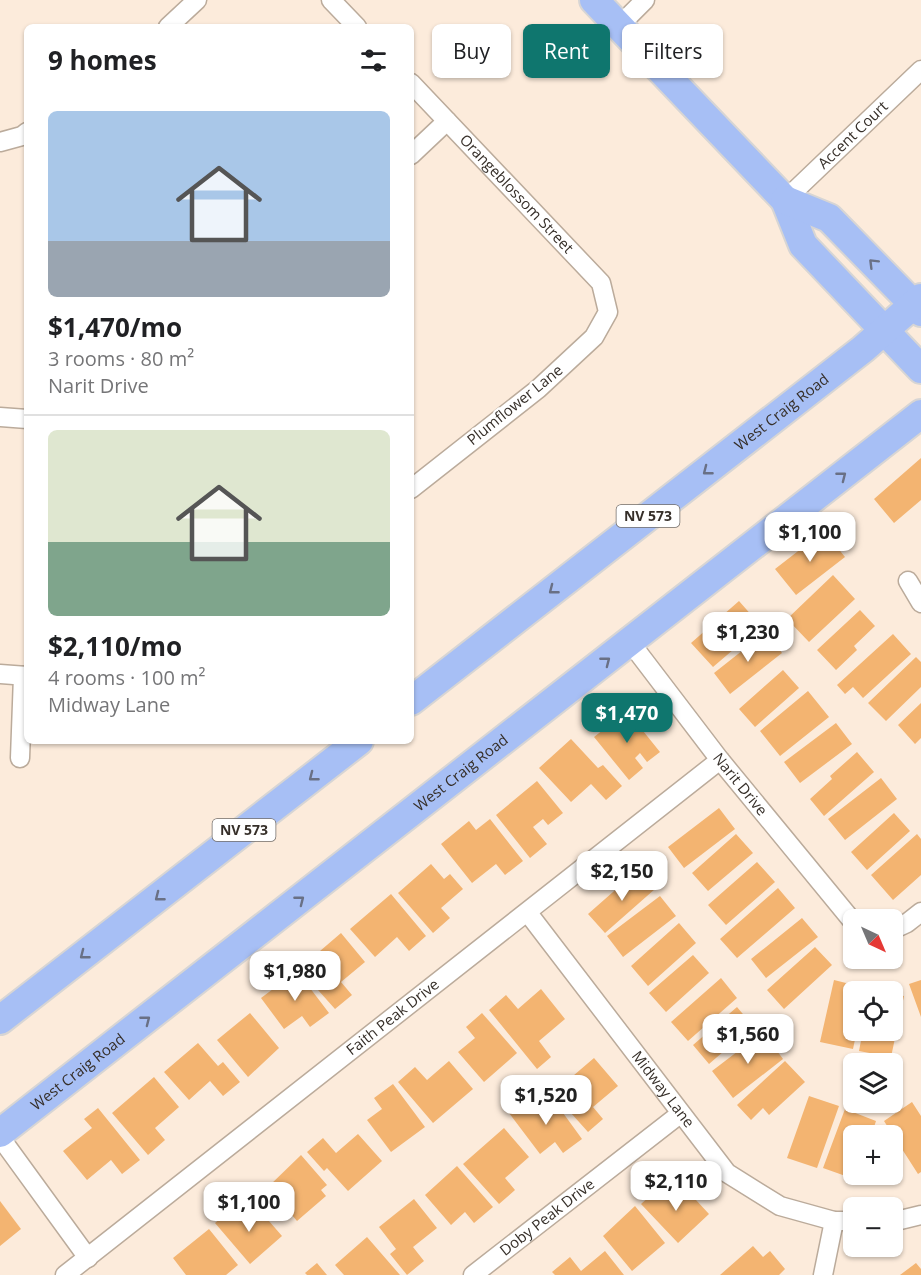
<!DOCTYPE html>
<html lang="en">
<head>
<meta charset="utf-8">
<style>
  :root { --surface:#fff; --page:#f2f2f2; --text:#202124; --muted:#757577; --line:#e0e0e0; --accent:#0f766e }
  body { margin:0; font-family:"Open Sans",sans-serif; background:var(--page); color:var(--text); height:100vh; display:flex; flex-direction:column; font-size:22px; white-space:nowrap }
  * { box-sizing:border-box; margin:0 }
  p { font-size:20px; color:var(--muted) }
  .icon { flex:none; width:33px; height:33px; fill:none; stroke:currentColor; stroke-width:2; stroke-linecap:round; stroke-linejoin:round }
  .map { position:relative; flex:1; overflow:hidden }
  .side { position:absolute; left:24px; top:24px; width:390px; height:720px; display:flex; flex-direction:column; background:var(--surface); border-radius:9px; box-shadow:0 2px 4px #0004 }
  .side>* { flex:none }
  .guide { position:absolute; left:432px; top:24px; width:399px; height:54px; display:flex; gap:12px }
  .needle { width:39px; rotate:136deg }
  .controls { position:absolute; left:843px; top:909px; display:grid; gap:12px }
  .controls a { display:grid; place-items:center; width:60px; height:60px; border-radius:9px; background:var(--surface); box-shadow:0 2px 4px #0004; font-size:30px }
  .price { position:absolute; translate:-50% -51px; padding:0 14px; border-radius:12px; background:#fff; color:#222; font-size:20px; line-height:39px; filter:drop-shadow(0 2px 3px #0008) }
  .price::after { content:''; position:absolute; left:50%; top:36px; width:18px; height:14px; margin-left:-9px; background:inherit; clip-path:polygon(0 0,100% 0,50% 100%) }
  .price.current { background:var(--accent); color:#fff }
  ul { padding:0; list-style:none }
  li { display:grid; align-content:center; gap:12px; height:318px; padding:0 24px }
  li+li { border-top:2px solid var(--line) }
  li span { display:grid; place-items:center; height:186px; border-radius:9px; color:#555 }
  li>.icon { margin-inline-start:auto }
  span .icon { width:108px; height:108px; fill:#fffc; stroke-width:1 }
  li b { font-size:26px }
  h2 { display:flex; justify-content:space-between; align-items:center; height:72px; padding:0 24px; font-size:26px }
  .chip { padding:0 21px; border-radius:9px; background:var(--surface); box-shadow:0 2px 4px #0004; font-size:21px; line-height:54px }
  .chip.current { background:var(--accent); color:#fff }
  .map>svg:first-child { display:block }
  .building { fill:#f3b471 }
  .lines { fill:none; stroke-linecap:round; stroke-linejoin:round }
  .street-casing { stroke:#bbab9b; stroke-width:21 }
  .primary-casing { stroke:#d7d5d4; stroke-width:32 }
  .street { stroke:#fff; stroke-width:18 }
  .primary { stroke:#a7bff5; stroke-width:28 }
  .oneway { stroke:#697085 }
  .labels { text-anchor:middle; stroke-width:4.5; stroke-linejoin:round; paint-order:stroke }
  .shield { fill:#fff; stroke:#726d69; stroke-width:1.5 }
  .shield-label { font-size:14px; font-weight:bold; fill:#362f29 }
  .street-label { font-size:15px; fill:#362f29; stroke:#fff }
</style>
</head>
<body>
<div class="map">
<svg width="921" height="1275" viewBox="0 0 921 1275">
  <rect width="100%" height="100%" fill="#fcebdb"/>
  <!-- building -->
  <path class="building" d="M921,458V500L894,523L874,499Z
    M824,531L845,557L796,595L775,569Z
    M833,575L855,599L809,642L787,619Z
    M739,601L761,626L713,667L691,643Z
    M860,610L875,626L854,646L857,650L836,670L817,650Z
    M766,632L782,653L730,694L714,673Z
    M893,634L911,654L863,698L853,687L845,694L837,685Z
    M916,657L921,662V687L886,721L868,703Z
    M783,670L799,688L755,727L739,709Z
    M808,691L829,717L780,756L760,731Z
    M921,703V738L915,744L898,725Z
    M627,711L660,752L647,762L640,753L635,758L643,768L629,780L594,737Z
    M836,723L852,744L800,783L784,762Z
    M571,739L598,768L603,765L622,786L606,800L591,784L571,802L539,768Z
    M857,752L874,772L824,816L810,799L832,779L830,776Z
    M881,778L897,799L845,840L828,819Z
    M537,781L563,813L548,825L543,819L533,827L547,844L530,858L496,815Z
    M719,808L735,829L684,868L668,847Z
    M894,813L910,831L867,870L851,852Z
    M490,819L523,861L505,875L496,864L472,883L441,844L469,821L476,830Z
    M736,834L753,853L708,891L692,873Z
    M917,834L921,839V875L893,900L871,875Z
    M757,862L775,882L726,925L708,905Z
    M431,864L444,879L450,874L463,889L441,908L450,918L433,933L398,893Z
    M638,870L655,889L605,933L588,914Z
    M778,888L795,908L737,958L720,939Z
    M391,894L426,936L409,951L397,937L375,957L350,929Z
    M660,896L676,916L623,957L607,936Z
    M802,918L818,937L766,978L751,959Z
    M679,923L696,943L648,986L631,966Z
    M341,933L365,962L341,982L352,995L335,1009L318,990L324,984L306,963Z
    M815,947L832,965L784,1009L767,990Z
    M693,955L709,973L666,1012L649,993Z
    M297,971L329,1013L310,1027L302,1016L284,1029L261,998Z
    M721,978L737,998L688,1041L671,1022Z
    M834,980L866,988L865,992H854V1030H857L853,1049L820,1042Z
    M921,980V1017L909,984Z
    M541,989L565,1019L539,1041L551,1057L537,1069L489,1010L506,995L518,1009Z
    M892,994L904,996L891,1057L859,1051L863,1030H892Z
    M737,1007L753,1026L709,1064L693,1045Z
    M250,1013L279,1048L248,1077L217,1040Z
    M482,1013L517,1053L484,1082L458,1052L475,1038L466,1027Z
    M763,1032L783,1059L733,1098L712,1071Z
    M198,1043L218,1066L223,1062L240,1082L223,1096L210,1081L189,1100L164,1072Z
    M594,1058L618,1086L593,1107L603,1119L588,1132L553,1093Z
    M449,1061L473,1089L433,1123L398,1082L415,1067L427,1080Z
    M785,1061L805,1082L769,1115L763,1108L751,1120L737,1105Z
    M154,1077L179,1107L155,1128L165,1140L148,1155L112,1113Z
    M393,1084L425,1127L391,1152L367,1120L382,1109L374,1098Z
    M550,1095L582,1139L563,1153L555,1142L540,1154L509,1113L525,1102L531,1110Z
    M809,1096L839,1106L817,1168L787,1158Z
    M912,1102L921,1116V1172L918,1174L884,1121Z
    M98,1108L140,1160L122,1174L111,1160L87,1180L63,1151L92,1128L84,1119Z
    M845,1109L876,1121L871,1136H854V1174H856L854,1179L823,1168Z
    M504,1128L529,1157L505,1178L515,1190L499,1204L463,1164Z
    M358,1134L382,1161L348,1191L327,1168L324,1171L307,1152L323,1138L336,1153Z
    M301,1155L327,1185L321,1190L326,1196L297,1221L268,1187Z
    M457,1166L493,1207L474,1223L465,1212L451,1225L425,1195Z
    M683,1186L709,1214L678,1243L641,1204L659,1188L669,1199Z
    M414,1199L437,1228L413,1247L424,1261L407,1275L390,1254L396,1249L379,1227Z
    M0,1201L21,1229L0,1246Z
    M256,1206L282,1236L250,1264L215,1223L233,1208L242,1218Z
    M635,1206L665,1243L632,1271L603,1236Z
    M209,1229L238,1265L226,1275H186L173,1258Z
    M367,1237L400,1275H344L335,1265Z
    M753,1246L763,1257L770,1251L785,1269L779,1275H720Z
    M605,1251L624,1275H555L552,1272L570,1257L581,1271Z
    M317,1263L327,1275H307L305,1273Z
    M916,1263L921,1269V1275H900Z"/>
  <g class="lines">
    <!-- street casing -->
    <g class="street-casing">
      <g id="street">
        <path d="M331,0L357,27"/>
        <path d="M619,26L645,0"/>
        <path d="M168,27L197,0"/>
        <path id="s1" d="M411,83L601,283L608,312L594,337L538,389L411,489"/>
        <path d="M0,142L22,136L27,132"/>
        <path d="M411,155L447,121"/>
        <path id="s2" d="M785,200L921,70"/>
        <path d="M0,417L27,419"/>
        <path d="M908,581L921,603"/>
        <path id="s3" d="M630,642L720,760L854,923"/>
        <path d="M0,674L27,676"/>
        <path d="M20,758L23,676"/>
        <path id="s4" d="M528,913L727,1173L780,1206L834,1221H854"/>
        <path d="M892,930L907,923L921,912"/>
        <path d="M0,1137L88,1258"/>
        <path d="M892,1222L921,1215"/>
        <path id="s5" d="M65,1275L720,760"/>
        <path id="s6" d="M473,1275L680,1114"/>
        <path d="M823,1275L834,1221"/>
      </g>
    </g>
    <!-- primary casing -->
    <g class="primary-casing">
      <g id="primary">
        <path d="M594,0L785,200L803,245L921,369"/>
        <path d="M785,200L829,218L921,312"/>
        <path id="s7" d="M411,701L863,349L921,298"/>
        <path d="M0,1020L359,741"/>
        <path id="s8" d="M0,1133L921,414"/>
      </g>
    </g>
    <!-- street -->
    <use href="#street" class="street"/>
    <!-- primary -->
    <use href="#primary" class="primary"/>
  </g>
  <!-- one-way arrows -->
  <defs><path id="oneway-chevron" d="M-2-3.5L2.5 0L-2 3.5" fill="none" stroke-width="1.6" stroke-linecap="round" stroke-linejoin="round" transform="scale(1.5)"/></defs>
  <g class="oneway">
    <use href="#oneway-chevron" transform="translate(873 263) rotate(-135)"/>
    <use href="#oneway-chevron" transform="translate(707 471) rotate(142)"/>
    <use href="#oneway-chevron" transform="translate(842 476) rotate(-38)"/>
    <use href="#oneway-chevron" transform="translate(553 590) rotate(142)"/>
    <use href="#oneway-chevron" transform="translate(606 661) rotate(-38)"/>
    <use href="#oneway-chevron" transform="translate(313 777) rotate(142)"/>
    <use href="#oneway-chevron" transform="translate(159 897) rotate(142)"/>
    <use href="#oneway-chevron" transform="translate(300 900) rotate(-38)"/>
    <use href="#oneway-chevron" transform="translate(84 955) rotate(142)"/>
    <use href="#oneway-chevron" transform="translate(146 1020) rotate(-38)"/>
  </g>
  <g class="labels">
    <!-- shield labels -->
    <g class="shield">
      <rect x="616.5" y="505" width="63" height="22" rx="4.5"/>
      <rect x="212.5" y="819" width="63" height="22" rx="4.5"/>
    </g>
    <g class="shield-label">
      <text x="648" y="521">NV 573</text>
      <text x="244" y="835">NV 573</text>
    </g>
    <!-- street labels -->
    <g class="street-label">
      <text dy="5" stroke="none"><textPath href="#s2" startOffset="94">Accent Court</textPath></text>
      <text dy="5" stroke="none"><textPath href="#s1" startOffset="153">Orangeblossom Street</textPath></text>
      <text transform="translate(515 405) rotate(-39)" y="5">Plumflower Lane</text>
      <text dy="5" stroke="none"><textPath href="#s7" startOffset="470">West Craig Road</textPath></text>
      <text dy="5" stroke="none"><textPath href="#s8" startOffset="585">West Craig Road</textPath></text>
      <text dy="5" stroke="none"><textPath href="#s3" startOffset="180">Narit Drive</textPath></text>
      <text dy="5" stroke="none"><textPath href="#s5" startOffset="417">Faith Peak Drive</textPath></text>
      <text dy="5" stroke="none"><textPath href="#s8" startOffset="99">West Craig Road</textPath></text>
      <text dy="5" stroke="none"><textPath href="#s4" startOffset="222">Midway Lane</textPath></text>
      <text dy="5" stroke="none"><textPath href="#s6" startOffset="94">Doby Peak Drive</textPath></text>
    </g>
  </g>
</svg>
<div class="controls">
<a><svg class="needle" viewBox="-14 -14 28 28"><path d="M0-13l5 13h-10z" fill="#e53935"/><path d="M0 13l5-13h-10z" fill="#757577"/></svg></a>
<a><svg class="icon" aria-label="locate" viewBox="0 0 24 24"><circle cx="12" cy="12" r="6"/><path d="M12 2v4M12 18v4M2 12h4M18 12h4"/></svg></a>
<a><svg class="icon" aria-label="layers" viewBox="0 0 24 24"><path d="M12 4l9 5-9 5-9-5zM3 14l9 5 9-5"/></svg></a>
<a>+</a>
<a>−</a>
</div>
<b class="price" style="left:810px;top:563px">$1,100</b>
<b class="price" style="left:748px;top:663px">$1,230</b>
<b class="price current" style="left:627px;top:744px">$1,470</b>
<b class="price" style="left:622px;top:902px">$2,150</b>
<b class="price" style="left:295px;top:1002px">$1,980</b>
<b class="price" style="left:748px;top:1065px">$1,560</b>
<b class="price" style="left:546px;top:1126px">$1,520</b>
<b class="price" style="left:676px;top:1212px">$2,110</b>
<b class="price" style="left:249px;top:1233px">$1,100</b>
<div class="guide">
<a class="chip">Buy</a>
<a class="chip current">Rent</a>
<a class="chip">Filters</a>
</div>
<section class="side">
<h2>9 homes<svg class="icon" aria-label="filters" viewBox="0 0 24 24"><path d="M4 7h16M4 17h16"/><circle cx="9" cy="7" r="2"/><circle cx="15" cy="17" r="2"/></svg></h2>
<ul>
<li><span style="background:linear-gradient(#a9c7e8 70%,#9aa5b1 0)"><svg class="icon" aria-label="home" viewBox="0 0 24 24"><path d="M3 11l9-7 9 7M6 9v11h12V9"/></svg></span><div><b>$1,470/mo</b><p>3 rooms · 80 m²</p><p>Narit Drive</p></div></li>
<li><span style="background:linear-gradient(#dfe7d0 60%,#7fa58c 0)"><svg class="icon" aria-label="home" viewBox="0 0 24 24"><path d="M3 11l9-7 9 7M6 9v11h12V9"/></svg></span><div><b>$2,110/mo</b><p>4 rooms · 100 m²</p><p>Midway Lane</p></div></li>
</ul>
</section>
</div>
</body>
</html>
